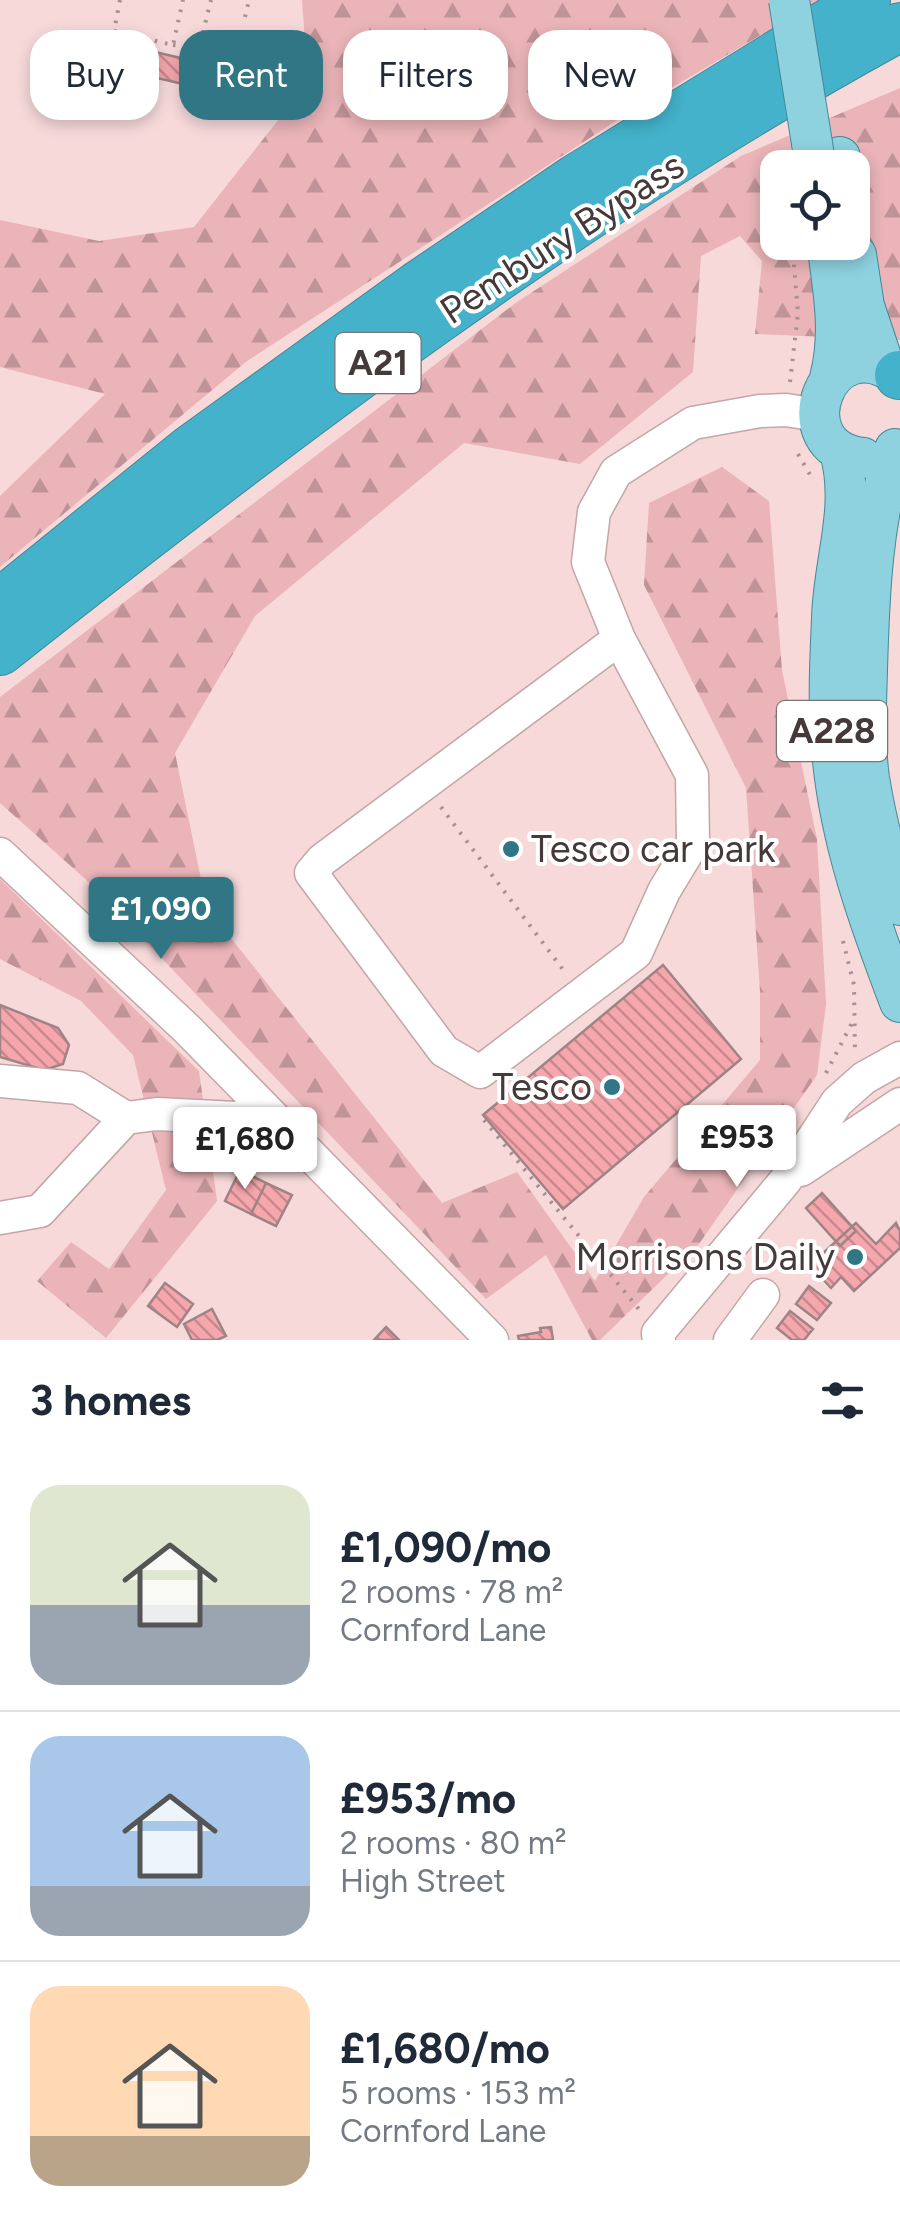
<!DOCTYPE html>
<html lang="en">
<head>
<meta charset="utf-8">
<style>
  :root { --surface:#fff; --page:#f2f2f3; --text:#1f2937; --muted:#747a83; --line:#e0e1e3; --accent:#317685 }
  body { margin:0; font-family:Figtree,sans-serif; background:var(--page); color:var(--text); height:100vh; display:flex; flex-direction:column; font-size:38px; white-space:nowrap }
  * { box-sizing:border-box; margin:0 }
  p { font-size:32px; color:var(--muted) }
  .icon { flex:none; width:55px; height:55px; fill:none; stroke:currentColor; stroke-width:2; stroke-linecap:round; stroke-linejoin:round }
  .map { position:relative; height:1340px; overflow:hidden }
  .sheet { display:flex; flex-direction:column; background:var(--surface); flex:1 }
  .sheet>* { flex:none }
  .banner { position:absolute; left:30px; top:30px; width:840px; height:90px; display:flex; gap:20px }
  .fabs { position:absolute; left:760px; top:150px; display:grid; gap:20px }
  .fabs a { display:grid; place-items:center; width:110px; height:110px; border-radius:20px; background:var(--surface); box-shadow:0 5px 15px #0003; font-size:50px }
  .price { position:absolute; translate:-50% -85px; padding:0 22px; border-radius:10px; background:#fff; color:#222; font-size:32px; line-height:65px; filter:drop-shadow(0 2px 5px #0008) }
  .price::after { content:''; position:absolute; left:50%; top:60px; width:30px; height:22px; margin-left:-15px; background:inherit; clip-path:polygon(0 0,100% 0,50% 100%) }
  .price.selected { background:var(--accent); color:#fff }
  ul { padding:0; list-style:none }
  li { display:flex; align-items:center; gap:30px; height:250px; padding:0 30px }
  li+li { border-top:2px solid var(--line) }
  li span { display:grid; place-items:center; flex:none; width:280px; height:200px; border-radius:30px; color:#555 }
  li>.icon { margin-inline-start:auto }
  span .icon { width:120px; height:120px; fill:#fffc; stroke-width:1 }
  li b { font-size:42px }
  h2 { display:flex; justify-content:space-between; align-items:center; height:120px; padding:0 30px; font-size:42px }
  .chip { padding:0 35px; border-radius:30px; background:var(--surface); box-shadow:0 5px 15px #0003; font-size:35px; line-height:90px }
  .chip.selected { background:var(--accent); color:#fff }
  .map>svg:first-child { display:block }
  .forest { fill:url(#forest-firs); fill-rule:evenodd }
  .building { fill:url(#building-back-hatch); stroke:#9f8485; stroke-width:2.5 }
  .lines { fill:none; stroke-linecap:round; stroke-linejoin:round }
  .minor-casing { stroke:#c3a6a8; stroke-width:35 }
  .major-casing { stroke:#448897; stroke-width:42 }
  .highway-casing { stroke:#448897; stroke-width:50 }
  .path { stroke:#a69091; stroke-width:4; stroke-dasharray:2.5 8; stroke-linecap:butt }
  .minor { stroke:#fff; stroke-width:32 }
  .major { stroke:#8ed1df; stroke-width:40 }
  .highway { stroke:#43b2ca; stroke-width:48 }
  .major-bridge-casing { stroke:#448897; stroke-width:42; stroke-linecap:butt }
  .major-bridge { stroke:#8ed1df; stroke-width:40 }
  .poi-dot { fill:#317685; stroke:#fff; stroke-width:4 }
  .labels { text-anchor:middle; stroke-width:8; stroke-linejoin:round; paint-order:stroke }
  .shield { fill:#fff; stroke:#7d7474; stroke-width:2.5 }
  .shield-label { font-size:35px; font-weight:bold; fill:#453939 }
  .street-label { font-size:38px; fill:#453939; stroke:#fff }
  .poi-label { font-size:38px; fill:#453939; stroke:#fff; text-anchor:end }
</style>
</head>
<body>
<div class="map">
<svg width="900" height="1340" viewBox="0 0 900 1340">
  <defs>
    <pattern id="forest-firs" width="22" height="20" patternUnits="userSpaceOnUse" patternTransform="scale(2.5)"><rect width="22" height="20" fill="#eab4b8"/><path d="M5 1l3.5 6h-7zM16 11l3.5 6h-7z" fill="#bf9397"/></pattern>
    <pattern id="building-back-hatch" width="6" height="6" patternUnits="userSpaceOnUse" patternTransform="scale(2.5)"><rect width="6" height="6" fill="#f5a7ad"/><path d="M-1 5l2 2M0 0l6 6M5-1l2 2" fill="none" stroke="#c8898e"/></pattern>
  </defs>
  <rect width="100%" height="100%" fill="#f7d9da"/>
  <!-- forest -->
  <path class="forest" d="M302,0H820L619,119L247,361L0,567V496L105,394L0,367V220L99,241L194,227L308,82Z
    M900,88V340L755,334L762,261L740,236L701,256L693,372L580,464L464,443L255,616L175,753L207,908L442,1203L517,1172L595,1281L644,1197L760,1060V991L746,788L644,585L649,503L722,467L769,501L782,670L817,839L826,1004L817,1075L699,1244L600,1340H592L546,1255L486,1299L92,885L0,803V697L517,302L741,156ZM778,168H852V242H778Z
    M0,879L199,1071L217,1201L106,1338L37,1281L71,1242L109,1269L166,1190L133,1055L81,1001L0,959Z"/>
  <!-- building -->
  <path class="building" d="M134,47L206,64L204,75L221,79L218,92L157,78L152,98L123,91Z
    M663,965L741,1059L563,1209L483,1115Z
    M0,1005L58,1028L69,1045L63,1064L44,1070L0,1057Z
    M240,1170L266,1183L251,1214L225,1201Z
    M266,1183L292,1195L276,1226L251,1214Z
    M822,1193L856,1231L840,1246L806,1208Z
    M856,1223L876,1244L896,1223L900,1231V1248L854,1291L841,1277L831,1288L810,1265Z
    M165,1283L193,1304L177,1327L148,1306Z
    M809,1286L831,1303L817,1320L796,1304Z
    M212,1309L226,1336L217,1340H192L184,1324Z
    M790,1311L813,1329L804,1340H792L777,1328Z
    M386,1327L399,1340H374Z
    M551,1327L553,1340H519L518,1336L541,1332L540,1328Z"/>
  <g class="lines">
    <!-- minor casing -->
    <g class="minor-casing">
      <path id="minor" d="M619,639L322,860L311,873L444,1051L480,1072L636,953L664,891L693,843L692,775L619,639L588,562L594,512L616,472L693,423L760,411L786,410L818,415
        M0,854L187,1029L492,1340
        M0,1081L78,1088L126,1118
        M801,1170L900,1104
        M0,1218L40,1211L126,1118L157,1114L273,1120
        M659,1340L658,1333L785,1181L837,1102L864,1078L900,1058
        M730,1340L763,1295"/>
    </g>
    <!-- major casing -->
    <g class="major-casing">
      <path id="major" d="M840,157L841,168
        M827,242C833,289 842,332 830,378
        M856,255L864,306L884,366
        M895,449C872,519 869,596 867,670C866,706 864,742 869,778C876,821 887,863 900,905
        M840,452C856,508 833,563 832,619C830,662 828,707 832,750C839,838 869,921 900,1002
        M863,458C780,449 828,320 900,377"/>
    </g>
    <!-- highway casing -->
    <g class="highway-casing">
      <path id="highway" d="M899,375H900
        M0,603L191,449L417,286L575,179L866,0
        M0,651C285,425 579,202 900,27"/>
    </g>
    <!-- path -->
    <path class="path" d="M120,0L114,31L173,45L183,0
      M245,17L249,0
      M173,45L199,48L211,0
      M790,382L798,313L792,242
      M798,454L813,480
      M441,807L564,971
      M843,941L854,985L855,1054
      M826,1073L854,1019
      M484,1120L642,1313"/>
    <!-- minor -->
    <use href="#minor" class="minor"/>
    <!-- major -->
    <use href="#major" class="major"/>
    <!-- highway -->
    <use href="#highway" class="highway"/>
    <!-- major-bridge casing -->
    <g class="major-bridge-casing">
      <path id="major-bridge" d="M789,0L815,162"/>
    </g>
    <!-- major-bridge -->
    <use href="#major-bridge" class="major-bridge"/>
  </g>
  <!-- markers -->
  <g class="poi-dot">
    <circle cx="511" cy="849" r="10"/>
    <circle cx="612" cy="1087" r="10"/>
    <circle cx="855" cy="1257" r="10"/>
  </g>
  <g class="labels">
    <!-- shield labels -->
    <g class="shield">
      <rect x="335.5" y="333" width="85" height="60" rx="8"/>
      <rect x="777" y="701" width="110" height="60" rx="8"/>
    </g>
    <g class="shield-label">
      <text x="378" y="375">A21</text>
      <text x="832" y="743">A228</text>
    </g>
    <!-- street labels -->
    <g class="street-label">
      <text transform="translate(562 238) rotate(-33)" y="13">Pembury Bypass</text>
    </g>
    <!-- poi labels -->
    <g class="poi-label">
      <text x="531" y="862" text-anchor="start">Tesco car park</text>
      <text x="592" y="1100">Tesco</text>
      <text x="835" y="1270">Morrisons Daily</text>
    </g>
  </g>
</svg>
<div class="fabs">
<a><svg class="icon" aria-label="locate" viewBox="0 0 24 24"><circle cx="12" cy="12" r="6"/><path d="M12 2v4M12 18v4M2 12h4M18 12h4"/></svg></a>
</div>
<b class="price selected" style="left:161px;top:962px">£1,090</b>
<b class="price" style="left:737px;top:1190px">£953</b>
<b class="price" style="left:245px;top:1192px">£1,680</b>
<div class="banner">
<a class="chip">Buy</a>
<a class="chip selected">Rent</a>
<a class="chip">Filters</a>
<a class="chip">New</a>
</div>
</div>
<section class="sheet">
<h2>3 homes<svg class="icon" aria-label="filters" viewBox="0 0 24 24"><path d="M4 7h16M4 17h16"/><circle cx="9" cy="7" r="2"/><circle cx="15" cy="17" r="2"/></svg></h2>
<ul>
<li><span style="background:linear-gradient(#dfe7d0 60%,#9aa5b1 0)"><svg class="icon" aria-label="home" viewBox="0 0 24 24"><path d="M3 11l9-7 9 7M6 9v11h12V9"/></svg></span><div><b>£1,090/mo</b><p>2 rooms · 78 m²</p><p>Cornford Lane</p></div></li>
<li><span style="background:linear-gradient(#a9c7e8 75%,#9aa5b1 0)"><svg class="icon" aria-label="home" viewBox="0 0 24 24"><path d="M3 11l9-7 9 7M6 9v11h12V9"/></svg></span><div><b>£953/mo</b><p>2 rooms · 80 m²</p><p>High Street</p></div></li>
<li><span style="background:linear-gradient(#ffd9b3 75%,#b9a48a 0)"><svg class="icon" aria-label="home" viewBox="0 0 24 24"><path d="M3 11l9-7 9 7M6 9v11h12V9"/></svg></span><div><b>£1,680/mo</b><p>5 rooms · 153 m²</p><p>Cornford Lane</p></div></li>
</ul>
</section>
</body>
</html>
